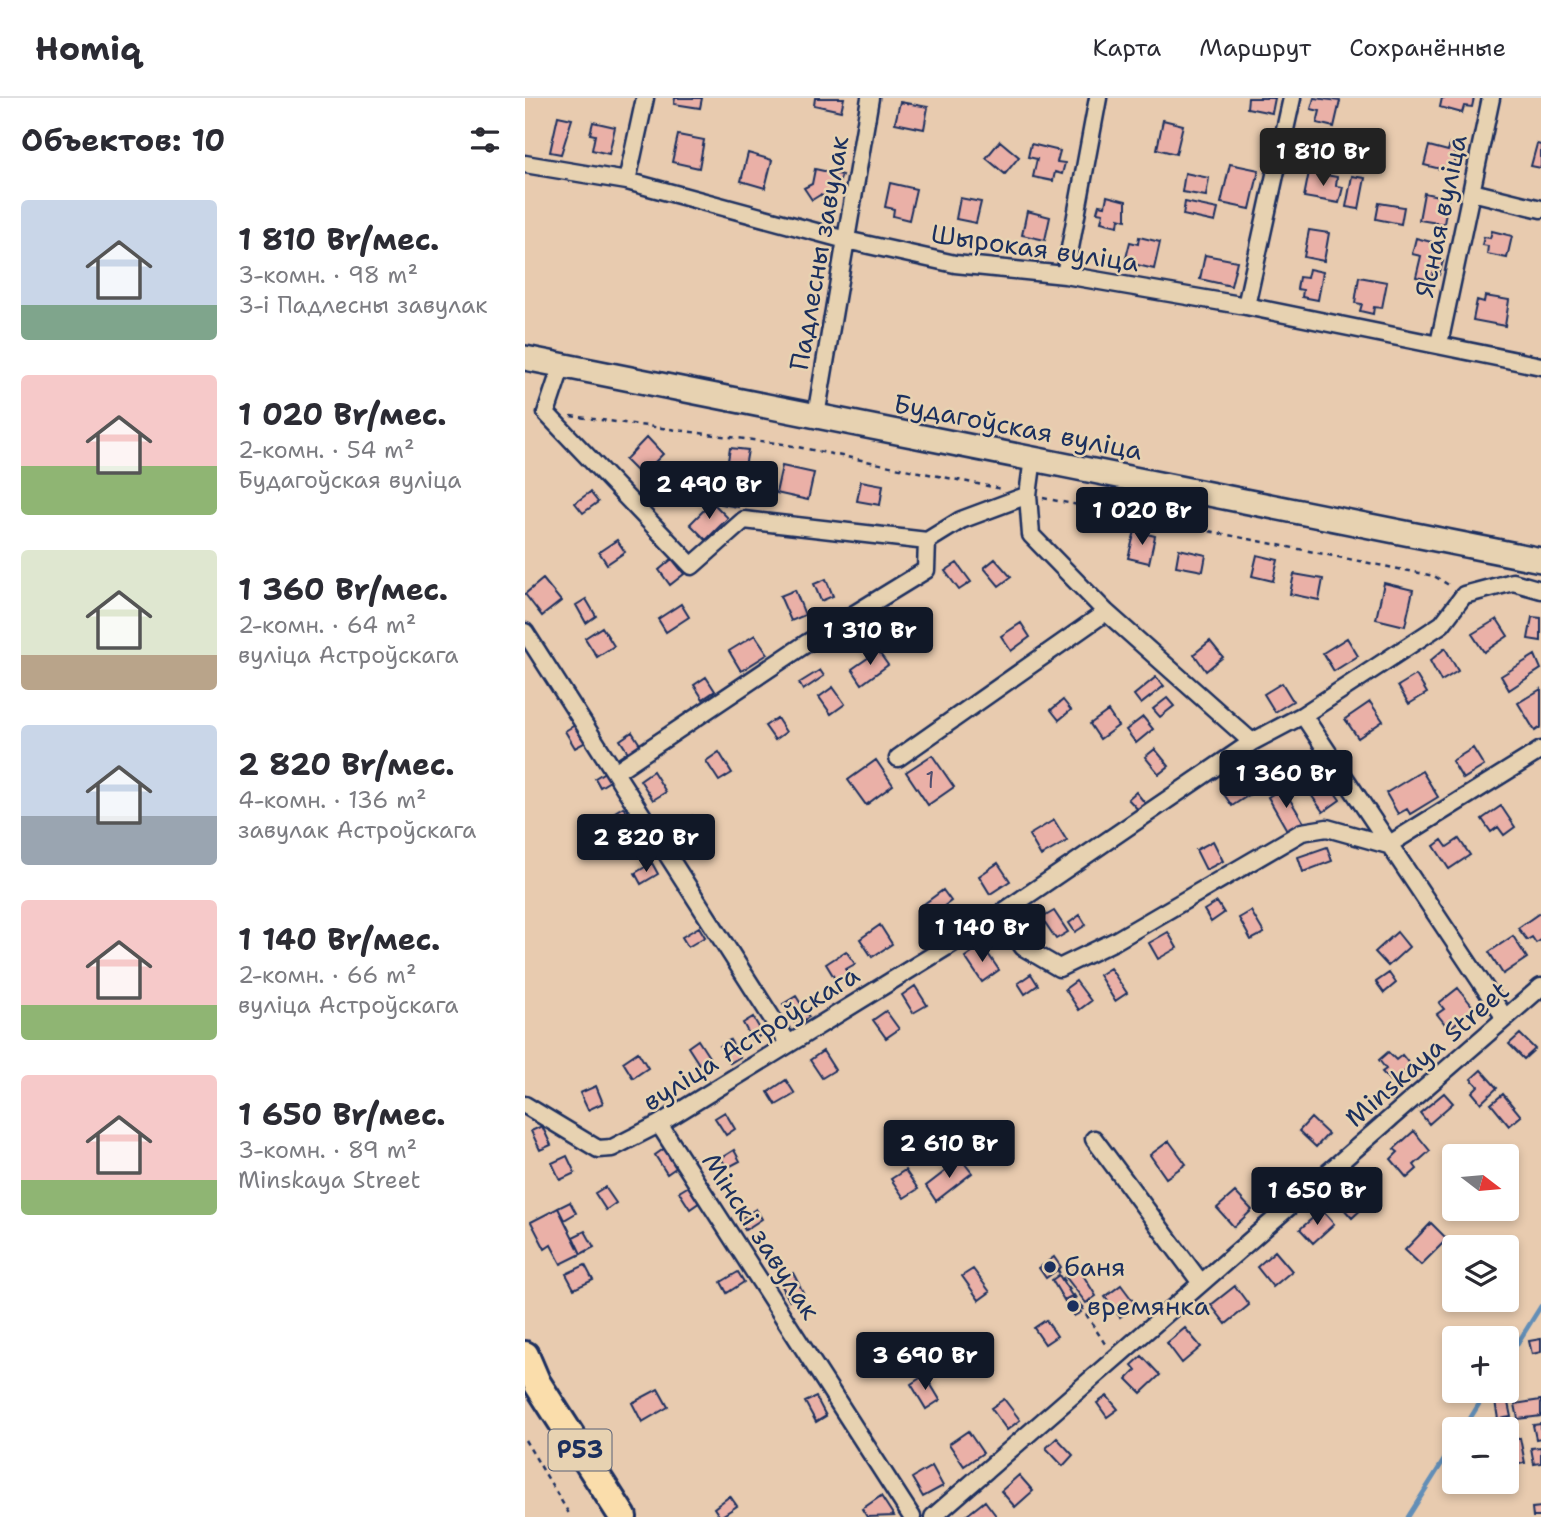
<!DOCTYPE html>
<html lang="ru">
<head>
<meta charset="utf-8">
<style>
  :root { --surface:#fff; --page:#f2f2f3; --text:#2b2b33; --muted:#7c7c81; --line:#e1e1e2; --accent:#111827 }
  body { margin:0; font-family:"Shantell Sans",sans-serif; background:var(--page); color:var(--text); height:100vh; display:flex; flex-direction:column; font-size:26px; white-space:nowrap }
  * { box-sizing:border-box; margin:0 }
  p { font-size:23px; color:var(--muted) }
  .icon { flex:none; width:38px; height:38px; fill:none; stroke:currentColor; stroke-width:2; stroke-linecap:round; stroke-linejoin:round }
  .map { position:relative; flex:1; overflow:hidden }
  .sheet { display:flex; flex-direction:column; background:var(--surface); width:525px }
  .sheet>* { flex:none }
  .needle { width:46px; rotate:106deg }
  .buttons { position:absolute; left:917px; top:1046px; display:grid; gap:14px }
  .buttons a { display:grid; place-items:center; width:77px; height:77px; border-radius:7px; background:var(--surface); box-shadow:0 4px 10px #0003; font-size:35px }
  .price { position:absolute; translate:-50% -60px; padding:0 16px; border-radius:7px; background:var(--accent); color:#fff; font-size:23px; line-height:46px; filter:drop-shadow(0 2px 4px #0008) }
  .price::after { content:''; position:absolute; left:50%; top:42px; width:21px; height:16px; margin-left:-10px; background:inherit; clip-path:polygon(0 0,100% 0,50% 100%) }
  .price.selected { background:#222; color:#fff }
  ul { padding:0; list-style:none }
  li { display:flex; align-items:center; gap:21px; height:175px; padding:0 21px }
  li span { display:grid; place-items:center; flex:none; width:196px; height:140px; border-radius:7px; color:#555 }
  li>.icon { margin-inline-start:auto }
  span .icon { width:84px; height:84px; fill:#fffc; stroke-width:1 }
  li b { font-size:30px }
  h2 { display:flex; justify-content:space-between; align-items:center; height:84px; padding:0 21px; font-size:30px }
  header { display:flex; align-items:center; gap:42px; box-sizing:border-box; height:98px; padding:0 35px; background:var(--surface); border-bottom:2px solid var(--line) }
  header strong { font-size:33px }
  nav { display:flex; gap:38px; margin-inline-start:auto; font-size:24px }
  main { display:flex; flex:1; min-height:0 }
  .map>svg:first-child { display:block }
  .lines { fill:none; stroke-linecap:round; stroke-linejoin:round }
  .stream { stroke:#628eb7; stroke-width:4.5 }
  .building { fill:#eab0a7; stroke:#1b2f5e; stroke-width:2 }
  .street-casing { stroke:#1b2f5e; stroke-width:21 }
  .secondary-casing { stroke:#1b2f5e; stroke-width:28 }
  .primary-casing { stroke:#1b2f5e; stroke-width:32 }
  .path { stroke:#1b2f5e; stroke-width:2.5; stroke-dasharray:5 5; stroke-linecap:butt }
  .street { stroke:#e7d2b1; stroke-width:16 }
  .secondary { stroke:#e7d2b1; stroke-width:23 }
  .primary { stroke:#faddab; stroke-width:26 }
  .poi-dot { fill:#1b2f5e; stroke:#e7d2b1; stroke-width:2.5 }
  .labels { text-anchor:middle; stroke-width:5; stroke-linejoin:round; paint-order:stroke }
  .number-label { font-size:23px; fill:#4f4f70 }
  .shield { fill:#e7d2b1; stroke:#586077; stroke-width:2 }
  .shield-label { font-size:24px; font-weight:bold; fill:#1b2f5e }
  .street-label { font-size:26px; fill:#1b2f5e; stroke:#e7d2b1 }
  .poi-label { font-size:26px; fill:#1b2f5e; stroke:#e7d2b1; text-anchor:start }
</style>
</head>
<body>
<header>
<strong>Homiq</strong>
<nav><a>Карта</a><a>Маршрут</a><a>Сохранённые</a></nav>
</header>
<main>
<section class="sheet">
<h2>Объектов: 10<svg class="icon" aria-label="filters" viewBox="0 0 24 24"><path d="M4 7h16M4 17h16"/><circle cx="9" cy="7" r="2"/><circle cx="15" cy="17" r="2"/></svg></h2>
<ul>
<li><span style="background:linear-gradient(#c9d6e8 75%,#7fa58c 0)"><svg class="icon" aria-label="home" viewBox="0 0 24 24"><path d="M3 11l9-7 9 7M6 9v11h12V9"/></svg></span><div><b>1 810 Br/мес.</b><p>3-комн. · 98 m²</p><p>3-і Падлесны завулак</p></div></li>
<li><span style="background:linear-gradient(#f6c9c9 65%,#8fb573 0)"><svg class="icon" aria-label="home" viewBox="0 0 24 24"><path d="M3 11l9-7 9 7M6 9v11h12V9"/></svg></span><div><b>1 020 Br/мес.</b><p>2-комн. · 54 m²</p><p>Будагоўская вуліца</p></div></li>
<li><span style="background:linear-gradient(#dfe7d0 75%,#b9a48a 0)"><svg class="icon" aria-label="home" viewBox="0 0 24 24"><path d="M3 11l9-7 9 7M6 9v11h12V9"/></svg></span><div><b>1 360 Br/мес.</b><p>2-комн. · 64 m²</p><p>вуліца Астроўскага</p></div></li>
<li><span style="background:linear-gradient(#c9d6e8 65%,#9aa5b1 0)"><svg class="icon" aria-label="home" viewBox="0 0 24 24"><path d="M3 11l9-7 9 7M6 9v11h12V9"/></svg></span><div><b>2 820 Br/мес.</b><p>4-комн. · 136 m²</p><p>завулак Астроўскага</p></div></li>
<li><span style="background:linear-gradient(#f6c9c9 75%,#8fb573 0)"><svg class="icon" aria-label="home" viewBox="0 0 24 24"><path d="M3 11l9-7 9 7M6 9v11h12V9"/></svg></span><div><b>1 140 Br/мес.</b><p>2-комн. · 66 m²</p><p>вуліца Астроўскага</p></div></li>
<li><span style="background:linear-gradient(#f6c9c9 75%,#8fb573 0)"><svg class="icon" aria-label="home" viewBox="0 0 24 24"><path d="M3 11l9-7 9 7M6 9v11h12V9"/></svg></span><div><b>1 650 Br/мес.</b><p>3-комн. · 89 m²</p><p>Minskaya Street</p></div></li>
</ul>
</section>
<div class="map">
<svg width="1016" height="1419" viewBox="0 0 1016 1419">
  <rect width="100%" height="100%" fill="#e8cbaf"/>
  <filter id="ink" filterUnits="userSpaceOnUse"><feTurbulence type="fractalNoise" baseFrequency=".0143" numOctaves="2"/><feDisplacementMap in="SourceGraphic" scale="14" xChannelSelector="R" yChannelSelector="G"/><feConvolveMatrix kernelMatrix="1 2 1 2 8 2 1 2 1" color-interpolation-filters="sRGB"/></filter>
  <g filter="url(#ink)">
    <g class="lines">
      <!-- stream -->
      <path class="stream" d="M982,1262L1016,1208
        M938,1332L962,1293
        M883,1419L929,1346"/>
    </g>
    <!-- building -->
    <path class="building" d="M150,0H177L175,10L149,6Z
      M290,0H319L316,13L289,7Z
      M723,0H750L747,15L722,10Z
      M789,0L815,3L809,29L792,25L795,13L786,11Z
      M917,0H949L947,9L939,8L937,15L915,9Z
      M375,4L403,9L399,31L370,25Z
      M33,18L47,21L36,56L25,54Z
      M638,22L658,27L651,56L632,51Z
      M68,24L90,29L84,56L67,52L70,37L65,36Z
      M153,37L179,42L174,70L147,64Z
      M475,43L494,59L480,76L461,60Z
      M506,46L535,53L532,64L540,65L537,76L530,74L528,83L508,79L512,61L503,59Z
      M925,46L931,48L929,55L932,56L929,67L925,66L924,73L899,67L904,48L923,53Z
      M1012,46L1016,47V70L1006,68Z
      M223,55L247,62L240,90L216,83Z
      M705,66L734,72L725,111L696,105Z
      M290,71L317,77L308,101L295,97L287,102L279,90L287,86Z
      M784,74L812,79L811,88L818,89L814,105L779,99Z
      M660,75L684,80L681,98L657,94Z
      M827,78L840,80L834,111L821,109Z
      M365,85L391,91L384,122L368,118L369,111L360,109Z
      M899,95L923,100L919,126L894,122Z
      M582,98L601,103V122L594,120L593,128L576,124L578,115L572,114L574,107L580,108Z
      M435,100L456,104L451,125L431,121Z
      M660,104L693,111L690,124L658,117Z
      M854,105L879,109L876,126L851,121Z
      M502,113L525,119L520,142L497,137Z
      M784,132L804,135L799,163L779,159Z
      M967,133L987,138L982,160L962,156L963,148L957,147L959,139L965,140Z
      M614,139L635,144L629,171L600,164L605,144L613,146Z
      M891,140L910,145L908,154L913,156L911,161L918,163L914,177L908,175L906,182L891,179L896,158L887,156Z
      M680,157L712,163L706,188L675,181Z
      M784,171L798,174L793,202L777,199L778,192L772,191L774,179L782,180Z
      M834,179L862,184L857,210L849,209L848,216L835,213L837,206L830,205Z
      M960,198L984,202L980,228L948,222L952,202L959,204Z
      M122,339L138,356L116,378L100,362Z
      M205,350L223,352L213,409L196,406Z
      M257,368L289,375L283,402L251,395Z
      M336,383L358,387L355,407L332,403Z
      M65,394L73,404L58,415L50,405Z
      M187,404L203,420L181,442L165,426Z
      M610,433L630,438L624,465L603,460Z
      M92,442L100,454L82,466L74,454Z
      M654,451L681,457L678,473L651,468Z
      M732,457L753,462L748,483L727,478Z
      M147,461L159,476L145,487L134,472Z
      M470,461L486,479L474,488L459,470Z
      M432,465L446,484L434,492L420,473Z
      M769,476L798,481L794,502L765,496Z
      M18,481L36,503L17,518L0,496Z
      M301,481L308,498L296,503L289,486Z
      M859,485L888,492L880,528L851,521Z
      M270,492L280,517L266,523L255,498Z
      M61,501L71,518L61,525L51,507Z
      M156,506L164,519L141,534L133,521Z
      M1007,519L1016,520V543L1003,541Z
      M972,521L983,538L959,554L947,536Z
      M496,525L505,539L486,553L476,538Z
      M77,529L89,548L72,559L60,540Z
      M230,537L243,556L216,573L204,553Z
      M822,540L833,558L809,573L798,555Z
      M685,543L698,559L681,573L669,556Z
      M920,550L933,573L916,583L905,563Z
      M353,553L363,567L337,586L327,571Z
      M1010,557L1016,571L984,592L976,578Z
      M295,572L299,578L278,592L274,585Z
      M891,577L902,595L884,606L873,588Z
      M181,579L190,593L178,601L169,587Z
      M631,579L639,588L616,606L609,597Z
      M757,585L768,603L750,614L739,596Z
      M308,589L320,606L306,616L294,599Z
      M1016,591V629L1010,633L993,605Z
      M642,600L649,608L635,619L628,611Z
      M538,602L546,612L534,622L526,612Z
      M845,604L858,623L833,640L820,621Z
      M583,613L593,628L575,641L565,626Z
      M618,619L628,631L611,645L601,632Z
      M252,620L261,634L250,642L240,628Z
      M50,627L61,644L50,650L40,633Z
      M107,634L116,648L104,656L95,642Z
      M948,650L959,668L938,681L927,663Z
      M630,651L644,668L634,676L620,659Z
      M194,654L207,675L194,683L181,663Z
      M407,657L429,689L403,707L381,674Z
      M351,662L368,687L341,707L323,682Z
      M128,673L141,694L128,702L115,682Z
      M897,673L913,699L885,716L882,711L873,716L861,695Z
      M80,674L85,683L75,689L70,680Z
      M797,676L815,702L798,714L780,688Z
      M716,678L727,695L707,708L696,692Z
      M758,690L779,725L763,734L743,699Z
      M611,694L624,710L617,716L603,701Z
      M976,708L990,729L979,737L973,729L966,734L957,721Z
      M98,709L109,726L86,740L75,723Z
      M167,718L175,731L154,744L146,731Z
      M529,722L542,743L516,758L504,737Z
      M934,741L945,757L924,771L909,748L917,742L922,749Z
      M688,743L698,763L681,772L671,752Z
      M802,749L807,763L778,774L773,759Z
      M127,765L133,776L116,786L110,775Z
      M473,765L485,783L465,796L454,778Z
      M418,792L426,803L407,817L399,806Z
      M692,804L699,815L686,824L679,812Z
      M529,813L543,834L531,841L517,820Z
      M726,813L739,835L726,842L714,820Z
      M1016,814V842L1011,845L1007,839L1002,842L993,830Z
      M555,817L561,827L550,834L544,825Z
      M355,827L367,846L347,859L335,841Z
      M174,829L180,839L163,849L157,839Z
      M643,834L652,850L633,861L624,845Z
      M872,834L884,849L863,868L850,854Z
      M988,838L1002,860L978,876L964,854Z
      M457,847L474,872L457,884L440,859Z
      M321,853L330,866L321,871L324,876L312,884L301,866Z
      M585,870L602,895L590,903L574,877Z
      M864,875L871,885L859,895L851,884Z
      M506,876L513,887L500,896L493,885Z
      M551,883L566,903L554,912L540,891Z
      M390,888L402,907L388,915L377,897Z
      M933,890L949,910L924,931L912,916L919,911L914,905Z
      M271,898L284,919L271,927L258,906Z
      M361,913L374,931L361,940L348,922Z
      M228,919L238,936L227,942L218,925Z
      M995,936L1010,951L999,961L984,946Z
      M173,942L184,959L174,966L163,949Z
      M205,942L215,959L205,965L195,948Z
      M298,953L310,972L297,980L285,962Z
      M113,954L123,970L108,980L98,964Z
      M863,954L871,962L877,957L886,968L867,985L857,974L861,971L854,962Z
      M956,972L972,990L956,1005L947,994L953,988L946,981Z
      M261,982L270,996L251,1007L243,994Z
      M71,988L78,1005L63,1012L55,995Z
      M919,995L928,1005L904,1026L895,1015Z
      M978,996L996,1018L984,1028L966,1006Z
      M200,1014L210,1031L201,1037L190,1020Z
      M786,1020L803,1036L791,1049L774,1033Z
      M17,1028L26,1047L15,1052L6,1033Z
      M889,1033L905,1053L889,1067L892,1071L882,1080L866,1061L873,1054L869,1051Z
      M644,1043L661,1066L641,1080L625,1057Z
      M143,1048L155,1067L142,1076L130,1057Z
      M209,1052L215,1063L202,1070L196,1060Z
      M42,1058L50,1075L35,1082L27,1065Z
      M436,1061L447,1075L411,1103L401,1088Z
      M380,1072L393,1091L379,1100L366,1081Z
      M835,1076L853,1096L827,1120L809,1100Z
      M164,1088L175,1104L165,1111L154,1094Z
      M80,1089L91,1105L81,1112L70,1095Z
      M710,1094L727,1112L709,1129L692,1110Z
      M45,1104L51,1115L39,1122L33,1110Z
      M33,1110L56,1156L36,1166L26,1147L20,1151L6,1124Z
      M231,1111L237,1121L220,1132L214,1122Z
      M797,1112L809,1126L788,1145L775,1131Z
      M906,1125L922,1141L896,1167L880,1152Z
      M60,1133L69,1149L56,1156L48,1139Z
      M750,1153L767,1173L748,1189L732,1169Z
      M529,1159L536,1169L521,1180L514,1170Z
      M60,1167L68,1182L49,1191L41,1176Z
      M553,1169L571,1198L561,1205L540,1178Z
      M448,1171L465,1194L454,1202L437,1178Z
      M213,1174L219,1184L202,1195L196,1184Z
      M268,1175L278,1194L264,1202L254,1182Z
      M534,1177L547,1198L539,1202L527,1182Z
      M596,1187L611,1207L595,1219L580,1199Z
      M710,1188L724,1207L701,1226L686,1207Z
      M547,1198L556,1214L549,1218L539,1202Z
      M521,1222L532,1238L520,1246L509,1230Z
      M660,1230L676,1249L657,1265L642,1245Z
      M1016,1241V1254L1007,1256L1004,1243Z
      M617,1258L635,1277L616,1295L602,1281L611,1272L607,1267Z
      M400,1277L415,1302L401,1311L386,1286Z
      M133,1291L143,1309L117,1324L107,1305Z
      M582,1298L593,1311L582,1319L572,1305Z
      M291,1299L301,1318L291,1324L280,1304Z
      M982,1300L986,1319L973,1321L970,1303Z
      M479,1301L495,1322L482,1332L466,1310Z
      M1016,1302V1318L993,1321L990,1306Z
      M1016,1326V1340L1011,1341L1008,1327Z
      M443,1333L458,1355L439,1368L424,1346Z
      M532,1340L548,1357L538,1368L521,1350Z
      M995,1340L1000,1365L982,1368V1342Z
      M1016,1349V1365L1009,1366L1006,1350Z
      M407,1368L418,1388L398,1399L387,1380Z
      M494,1377L508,1393L490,1409L476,1393Z
      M205,1398L212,1408L195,1419L189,1410Z
      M356,1398L369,1418L342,1419L337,1411Z
      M460,1403L472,1419H444L442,1417Z
      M1016,1409V1419H1008L1007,1410Z"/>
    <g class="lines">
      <!-- street casing -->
      <g class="street-casing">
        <path id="street" d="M0,66L102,83L321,142L430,166L540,177L721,208L1016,268
          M102,83L120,0
          M947,94L1016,111
          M540,177L573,0
          M721,208L767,0
          M914,246L966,0
          M37,267L21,315L167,468L219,422L402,443
          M291,318L345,0
          M503,397L506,437L581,514L727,644L778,617L917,526L939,497L988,484L1016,492
          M0,534L263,945
          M778,617L980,920
          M373,660L581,514
          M90,674L282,545L401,472L402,443L436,422L503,397L508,360
          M475,816L727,644
          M0,1007L73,1051L87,1050L134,1026L475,816L498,849L534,870L590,843L777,734L802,730L863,747L1016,652
          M134,1026L387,1419
          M569,1041L676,1185
          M408,1419L1016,889"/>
      </g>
      <!-- secondary casing -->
      <g class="secondary-casing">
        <path id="secondary" d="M0,260L1016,462"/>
      </g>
      <!-- primary casing -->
      <g class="primary-casing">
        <path id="primary" d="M0,1257L12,1285L98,1419"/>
      </g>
      <!-- path -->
      <path class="path" d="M46,318L258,346L477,391
        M518,400L909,478L927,489
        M532,1171L557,1210
        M566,1201L557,1210L582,1249
        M0,1342L46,1419"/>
      <!-- street -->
      <use href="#street" class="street"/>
      <!-- secondary -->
      <use href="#secondary" class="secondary"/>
      <!-- primary -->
      <use href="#primary" class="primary"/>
    </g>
  </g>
  <!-- markers -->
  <g class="poi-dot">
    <circle cx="525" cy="1169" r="7"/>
    <circle cx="548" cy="1208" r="7"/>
  </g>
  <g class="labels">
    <!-- number labels -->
    <g class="number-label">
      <text x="405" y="690">1</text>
    </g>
    <!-- shield labels -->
    <rect class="shield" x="23.5" y="1331.5" width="63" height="41" rx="5"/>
    <g class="shield-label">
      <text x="55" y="1360">Р53</text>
    </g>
    <!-- street labels -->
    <g class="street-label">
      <text transform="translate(916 118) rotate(-78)" y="9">Ясная вуліца</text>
      <text transform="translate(510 150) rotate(8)" y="9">Шырокая вуліца</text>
      <text transform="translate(294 155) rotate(-80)" y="9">Падлесны завулак</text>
      <text transform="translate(493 329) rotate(11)" y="9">Будагоўская вуліца</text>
      <text transform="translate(226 940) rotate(-32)" y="9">вуліца Астроўскага</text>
      <text transform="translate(902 956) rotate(-41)" y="9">Minskaya Street</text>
      <text transform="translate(236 1138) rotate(57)" y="9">Мінскі завулак</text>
    </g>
    <!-- poi labels -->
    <g class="poi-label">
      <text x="539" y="1178">баня</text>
      <text x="562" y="1217">времянка</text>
    </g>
  </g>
</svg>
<div class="buttons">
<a><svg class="needle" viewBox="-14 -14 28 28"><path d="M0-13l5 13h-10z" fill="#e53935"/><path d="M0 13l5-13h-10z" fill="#7c7c81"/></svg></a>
<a><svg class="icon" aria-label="layers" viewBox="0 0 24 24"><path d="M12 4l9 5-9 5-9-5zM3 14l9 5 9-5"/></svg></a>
<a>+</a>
<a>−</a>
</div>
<b class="price selected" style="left:798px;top:90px">1 810 Br</b>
<b class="price" style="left:184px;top:423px">2 490 Br</b>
<b class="price" style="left:617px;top:449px">1 020 Br</b>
<b class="price" style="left:345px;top:569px">1 310 Br</b>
<b class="price" style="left:761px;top:712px">1 360 Br</b>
<b class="price" style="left:121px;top:776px">2 820 Br</b>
<b class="price" style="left:457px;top:866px">1 140 Br</b>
<b class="price" style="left:424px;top:1082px">2 610 Br</b>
<b class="price" style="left:792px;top:1129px">1 650 Br</b>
<b class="price" style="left:400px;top:1294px">3 690 Br</b>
</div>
</main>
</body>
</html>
